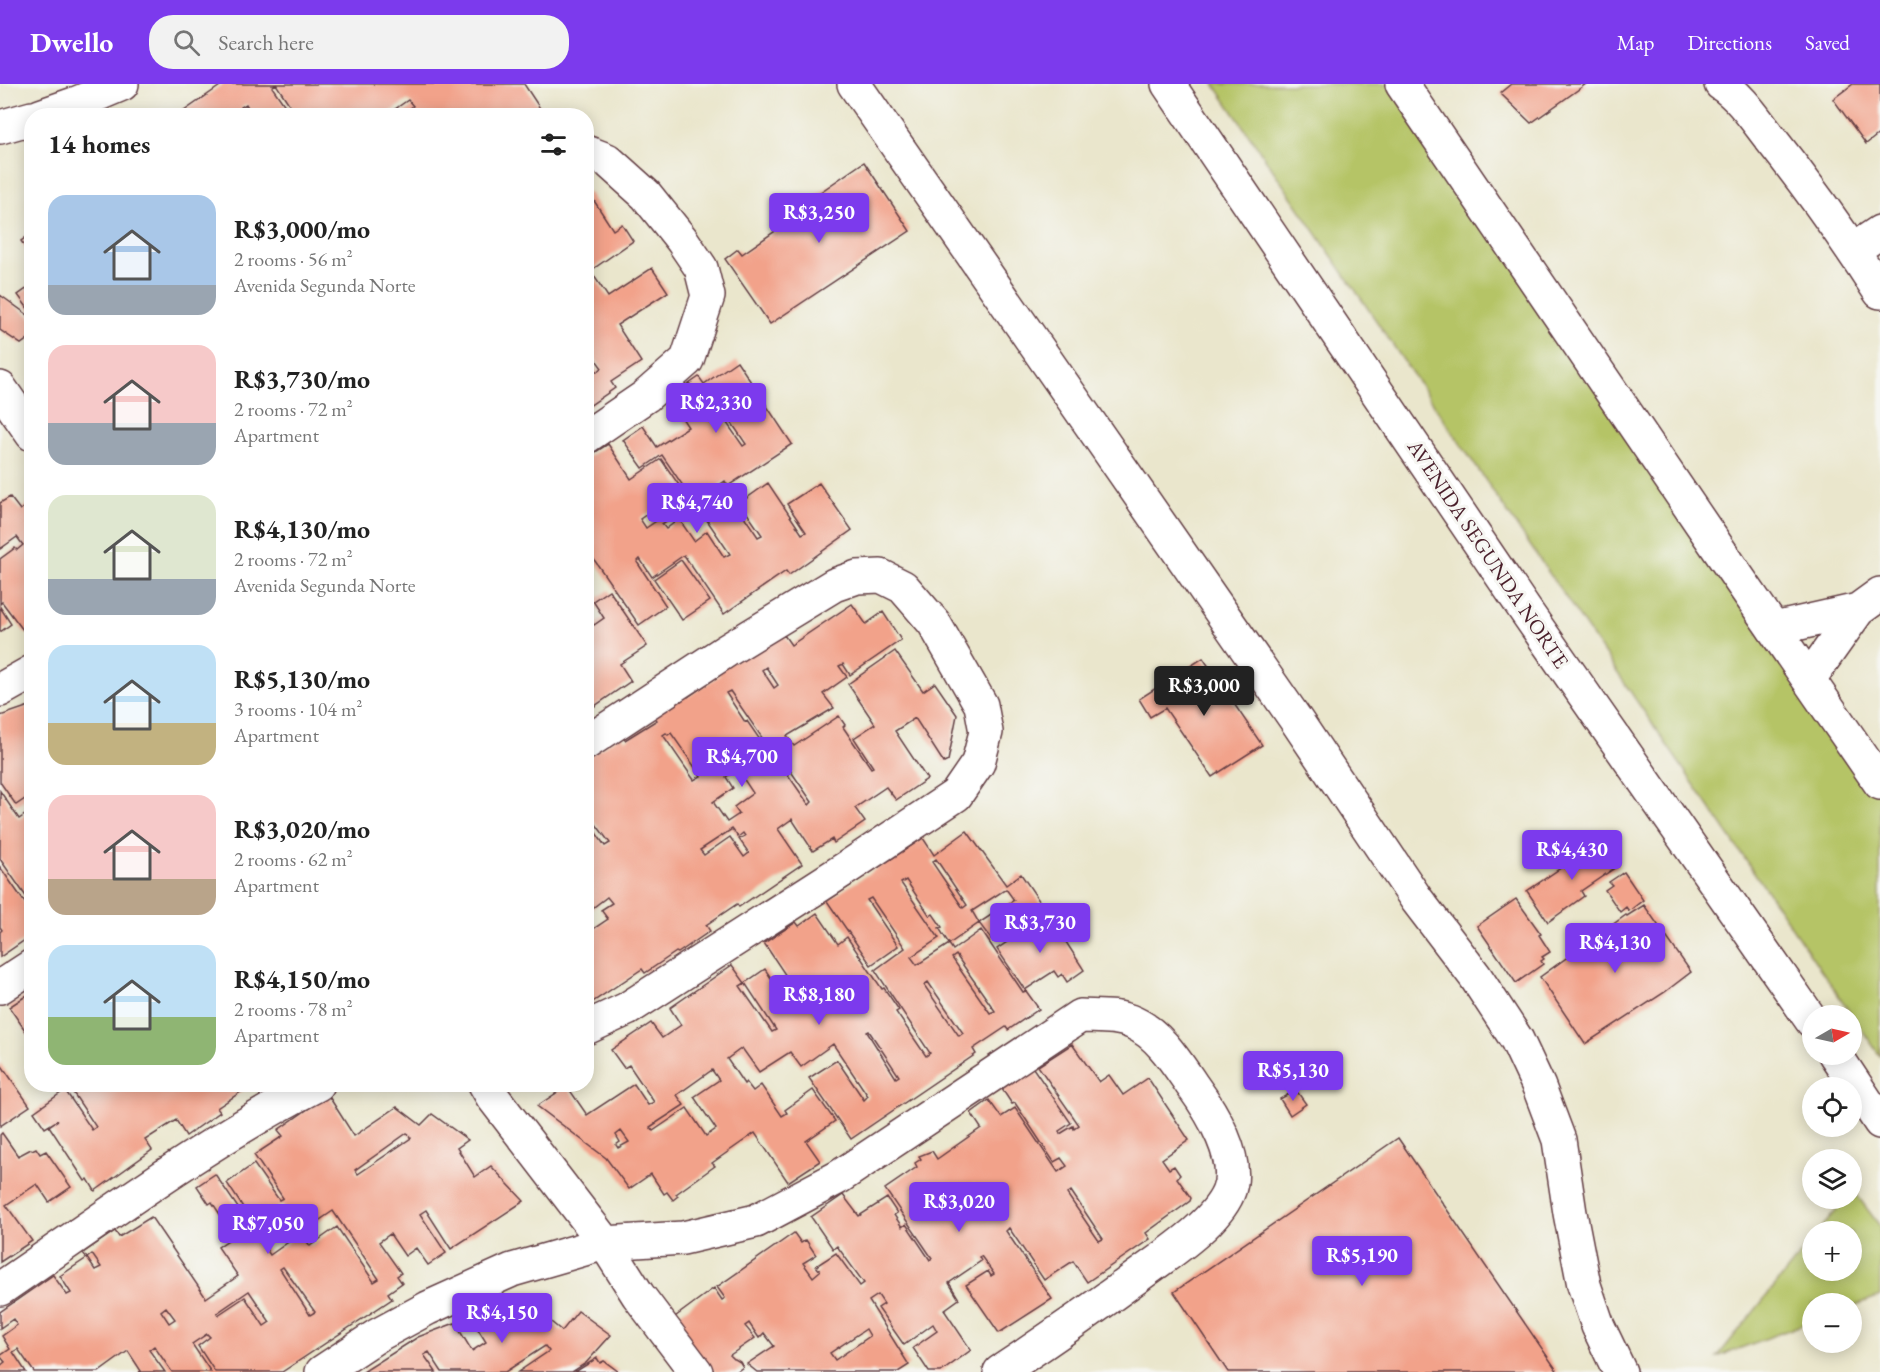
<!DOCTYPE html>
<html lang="en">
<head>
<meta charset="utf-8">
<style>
  :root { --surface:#fff; --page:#f2f2f2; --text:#222; --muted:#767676; --accent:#7c3aed }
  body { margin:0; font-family:"EB Garamond",serif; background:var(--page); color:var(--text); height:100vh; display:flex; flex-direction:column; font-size:22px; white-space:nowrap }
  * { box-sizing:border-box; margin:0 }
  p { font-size:20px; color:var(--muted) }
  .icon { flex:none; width:33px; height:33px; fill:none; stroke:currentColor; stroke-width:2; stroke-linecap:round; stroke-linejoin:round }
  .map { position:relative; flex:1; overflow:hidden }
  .panel { position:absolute; left:24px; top:24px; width:570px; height:984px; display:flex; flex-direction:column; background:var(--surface); border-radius:24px; box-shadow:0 3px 15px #0003 }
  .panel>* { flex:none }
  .needle { width:39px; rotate:81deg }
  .fabs { position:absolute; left:1802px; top:921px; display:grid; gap:12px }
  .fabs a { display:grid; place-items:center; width:60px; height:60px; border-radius:50%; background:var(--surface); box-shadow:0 3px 15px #0003; font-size:30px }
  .price { position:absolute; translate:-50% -51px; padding:0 14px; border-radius:6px; background:var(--accent); color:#fff; font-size:20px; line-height:39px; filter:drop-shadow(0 2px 3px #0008) }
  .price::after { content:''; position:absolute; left:50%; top:36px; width:18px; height:14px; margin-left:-9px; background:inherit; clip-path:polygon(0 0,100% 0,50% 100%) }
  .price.selected { background:#222; color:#fff }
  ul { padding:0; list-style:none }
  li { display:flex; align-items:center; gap:18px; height:150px; padding:0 24px }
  li span { display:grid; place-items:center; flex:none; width:168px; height:120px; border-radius:18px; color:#555 }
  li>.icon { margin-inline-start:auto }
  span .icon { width:72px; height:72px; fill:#fffc; stroke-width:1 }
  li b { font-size:26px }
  h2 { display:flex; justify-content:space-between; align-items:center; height:72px; padding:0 24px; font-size:26px }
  header { display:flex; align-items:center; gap:36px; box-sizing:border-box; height:84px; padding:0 30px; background:var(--accent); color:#fff }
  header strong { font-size:28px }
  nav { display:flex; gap:33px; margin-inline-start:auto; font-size:21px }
  .search { width:420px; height:54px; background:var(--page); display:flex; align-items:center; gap:15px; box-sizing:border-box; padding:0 21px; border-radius:24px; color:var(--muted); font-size:22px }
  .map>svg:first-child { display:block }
  .green { fill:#b5c466; stroke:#807248; stroke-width:1.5 }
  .building { fill:#f2a28a; fill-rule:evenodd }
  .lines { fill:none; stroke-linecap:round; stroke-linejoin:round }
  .street-casing { stroke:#623d43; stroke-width:36 }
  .secondary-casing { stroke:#623d43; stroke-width:36 }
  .street { stroke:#fff; stroke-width:33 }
  .secondary { stroke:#fff; stroke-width:33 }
  .labels { text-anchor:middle; stroke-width:6; stroke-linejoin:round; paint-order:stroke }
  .street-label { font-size:21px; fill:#4a1f2b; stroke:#f6f6f2 }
</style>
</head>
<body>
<header>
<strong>Dwello</strong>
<div class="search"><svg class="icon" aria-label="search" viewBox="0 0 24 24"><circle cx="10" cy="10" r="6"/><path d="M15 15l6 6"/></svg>Search here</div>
<nav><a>Map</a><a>Directions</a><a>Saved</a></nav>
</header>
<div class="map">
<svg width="1880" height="1288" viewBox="0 0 1880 1288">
  <rect width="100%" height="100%" fill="#f6f6f2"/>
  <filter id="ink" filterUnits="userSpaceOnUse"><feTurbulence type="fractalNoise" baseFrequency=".0167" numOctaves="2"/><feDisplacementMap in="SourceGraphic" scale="12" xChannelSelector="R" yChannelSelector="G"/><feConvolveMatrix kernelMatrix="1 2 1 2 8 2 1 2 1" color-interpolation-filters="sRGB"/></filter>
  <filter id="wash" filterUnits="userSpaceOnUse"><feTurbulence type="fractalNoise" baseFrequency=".008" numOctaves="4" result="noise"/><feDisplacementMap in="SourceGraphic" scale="24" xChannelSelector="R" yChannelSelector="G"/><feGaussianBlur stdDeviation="1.35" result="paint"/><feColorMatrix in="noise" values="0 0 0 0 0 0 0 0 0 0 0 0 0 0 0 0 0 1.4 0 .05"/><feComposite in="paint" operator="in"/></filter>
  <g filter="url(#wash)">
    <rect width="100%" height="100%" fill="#eae6cc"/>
    <!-- green -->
    <path class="green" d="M1214,0H1392L1880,712V972Z
      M1853,1106L1880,1142V1212L1851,1223V1220H1812V1237L1717,1273L1812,1156V1186H1851V1148L1819,1147L1846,1115L1851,1114V1108Z"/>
    <g id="blocks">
      <!-- building -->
      <path class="building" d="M223,0H524L545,32H400L413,22L408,16L385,32H297L276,0L272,3L292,32H253L246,20L241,23L246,32H177Z
        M1511,0H1586L1531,39L1500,9Z
        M1853,0H1880V49L1866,60L1833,15Z
        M864,78L910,147L770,240L725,175L738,165L742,170L797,132L793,127Z
        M586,108L589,109L613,146L622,140L633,157L593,185L586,175Z
        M32,149V173L21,157Z
        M586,180L608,213L652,184L668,208L617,241L641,278L611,298L615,304L586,324V272L597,288L602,284L586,262V248L592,245L586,236Z
        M32,201V230L18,211Z
        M0,211L32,234V252L21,260L0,246Z
        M737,277L792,360L728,402L725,397L694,418L662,371L643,384L623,356L643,342L657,363L688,343L669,314L699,293L704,300ZM721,323L746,360L743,362L717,325Z
        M608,360L631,395L661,375L692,420L662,440L666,445L679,435L694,457L707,447L724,473L730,470L698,423L725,404L758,453L762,451L740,419L768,399L802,450L806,448L787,420L819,399L852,446L789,491L786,487L724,530L684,471L652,493L640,475L637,478L666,522L639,541L586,464V374ZM653,426L659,435L646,444L640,435Z
        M10,413L20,426L32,417V546L26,550L2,518L0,520V475L15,464L17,466L23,461L17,453L0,465V419Z
        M681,476L710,517L682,536L654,495Z
        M609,506L647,562L620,580L631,597L586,628V531L594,541L604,534L593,517Z
        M852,520L866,540L883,528L901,556L850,591L843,580L839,582L847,593L823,610L834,624L787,652L794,662L839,632L845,641L843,643L871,684L873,683L854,654L875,640L848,600L895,567L923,607L935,599L957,631L948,677L944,679L915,634L895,647L927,695L896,716L886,703L855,724L865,738L834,759L832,755L813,767L792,735L778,745L802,780L739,823L737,820L706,841L710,847L678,869L676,868L645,889L642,885L591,919H586V850L608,835L601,826L612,819L607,813L586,829V741L592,749L594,746L605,762L610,759L586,727V674L621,651L625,656L657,636L653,631L686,610L688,613L720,591L716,586L784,551L791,561ZM766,583L778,601L774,604L762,586ZM730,607L776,674L764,682L756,670L765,663L747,637L745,638L726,609ZM666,649L668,651L671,649L701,692L694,696L663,651ZM737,685L753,709L734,723L739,730L727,738L713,718L733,704L726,693ZM790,686L812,718L809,721L786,688ZM732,745L738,753L743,749L745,752L739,755L749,769L744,773L730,753L704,771L700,766Z
        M0,523L11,540L0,548Z
        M1203,574L1262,661L1212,693L1165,624L1150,633L1139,615Z
        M32,621V724L25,715L16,721L0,698V632Z
        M0,707L19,735L32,726V821L0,775Z
        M967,747L1006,801L1021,790L1042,821L991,855L979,839L1014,816L1006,805L972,827L979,839L949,860L939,844L942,843L933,830L930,832L906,796L901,799L939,854L911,873L917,881L949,860L953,866L981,846L1023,908L1026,907L1039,925L1008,946L1006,943L973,965L976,970L851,1055L809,994L837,976L864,1016L868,1012L833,960L801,983L790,968L759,988L742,964L727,975L744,1000L746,998L753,1007L761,1001L782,1032L787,1029L785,1026L813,1006L835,1037L806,1057L820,1077L788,1098L755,1049L712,1079L715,1082L676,1110L678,1112L673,1116L667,1108L664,1110L651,1090L629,1105L606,1074L537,1022L567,1002L587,1031L634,1000L648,1021L654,1018L629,981L624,984L611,966L651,939L662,954L681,941L670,924L732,881L745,899L740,902L772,948L776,946L745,899L765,885L787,918L798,910L764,859L796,838L799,842L817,829L838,860L847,853L882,905L884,904L899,926L896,928L926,972L930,969L875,886L905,864L871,814L867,816L898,862L871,881L827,817L923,754L934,771ZM936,775L967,821L963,824L932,778ZM956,871L995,927L990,929L952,874ZM928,898L963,949L959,952L924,901ZM869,947L899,992L896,994L867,948ZM712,986L719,996L694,1013L716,1045L706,1052L687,1024L653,1047L650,1043L684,1021L677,1011ZM621,1047L629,1058L618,1064L616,1061L620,1058L616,1051Z
        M1602,756L1619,781L1581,807L1584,812L1548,838L1527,807Z
        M0,783L30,826L32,825V851L0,873V848L2,846L0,843Z
        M1624,788L1643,816L1629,827L1626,823L1620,828L1605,806L1612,801L1609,798Z
        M1516,815L1541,850L1539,851L1550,868L1542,873L1544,875L1541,877L1543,880L1516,899L1477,842Z
        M1644,821L1691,888L1665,908L1585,960L1540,893L1626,831L1627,832Z
        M1048,830L1084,886L1067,898L1062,890L1058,893L1054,887L1025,906L997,865Z
        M32,908V956L9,923Z
        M1072,960L1099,998L1109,991L1123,1011L1148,994L1189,1056L1162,1075L1169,1085L1174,1082L1180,1091L1177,1094L1191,1114L1190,1117L1146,1149L1150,1155L1118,1177L1087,1198L1073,1177L1044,1196L1009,1144L1006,1147L1052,1215L999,1249L966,1201L988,1187L991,1192L994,1190L981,1172L979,1173L981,1177L949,1199L959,1215L944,1226L971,1266L941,1288H929L913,1264L937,1247L933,1240L904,1261L878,1224L884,1220L878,1211L869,1217L909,1281L898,1288H757L747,1280L774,1262L764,1249L759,1254L749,1239L745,1242L755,1254L730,1271L734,1275H735L740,1278L743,1283L736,1288H716L695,1272L664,1241L714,1204L722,1216L725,1214L717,1203L794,1149L801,1159L806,1156L816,1171L803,1179L813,1193L820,1187L816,1182L836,1169L860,1202L864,1199L837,1162L833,1165L811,1133L843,1111L859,1132L887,1114L897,1129L894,1131L902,1143L906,1140L930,1176L932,1174L885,1105L917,1083L915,1079L921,1075L919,1072L932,1067L937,1075L981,1044L971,1029L989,1016L1001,1033L1015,1024L1058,1088L1067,1082L1061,1074L1054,1078L1015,1019L1012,1020L1000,1002L1031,981L1071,1039L1059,1047L1060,1050L1073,1042L1074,1045L1079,1041L1038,982ZM974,1100L995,1131L991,1134L970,1102ZM1071,1107L1103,1155L1099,1157L1067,1110ZM866,1245L870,1252L835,1276L830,1269Z
        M0,979L30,1022L0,1042Z
        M82,1000H246L248,1003L217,1024L220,1028L186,1052L176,1036L145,1056L152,1066L95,1107L88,1095L85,1097L49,1042L58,1036L45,1044L34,1028L65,1006L92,1046L96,1043L72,1007Z
        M1296,1006L1306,1020L1290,1031L1280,1015Z
        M328,1011L354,1052L397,1023L421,1041L432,1030L468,1056L457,1064L475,1093L491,1082L524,1117L451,1165L426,1126L420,1130L446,1169L428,1181L416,1164L405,1172L390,1150L379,1158L401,1189L397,1192L402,1199L388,1209L392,1215L282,1288H215L198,1262L210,1253L207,1250L192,1260L211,1288H172L154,1262L149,1266L165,1288H139L141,1287L128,1267L99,1288H34L18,1265L13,1268L26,1288H0V1282L5,1278L0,1272L10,1265L2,1252L17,1241L13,1235L0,1244V1228L53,1191L67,1211L71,1209L60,1192L87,1174L95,1186L101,1183L92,1170L87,1174L83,1169L115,1147L119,1153L151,1133L206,1214L238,1192L218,1163L234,1152L212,1118L209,1120L197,1102L215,1090L270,1171L301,1149L282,1121L254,1140L227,1099L254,1080L279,1116L283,1114L254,1071L283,1052L278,1046ZM407,1049L411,1054L358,1090L355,1086ZM333,1127L379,1195L374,1198L337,1143L310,1162L301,1149ZM283,1183L315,1228L310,1231L280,1185ZM249,1207L270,1238L264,1242L245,1213L218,1231L217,1229ZM166,1223L175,1235L169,1239L161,1227Z
        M2,1049L18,1072L31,1065L32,1066L36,1064L40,1070L46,1067L71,1103L49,1118L37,1100L6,1121L32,1157L0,1178V1051Z
        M1398,1054L1558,1288H1228L1174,1208Z
        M522,1214L562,1247L578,1227L611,1251L586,1279L572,1288H518L549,1267L545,1262L505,1288H442L429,1268L424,1271L436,1288H363L418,1253L455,1239L472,1267L486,1258L471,1234L475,1230L476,1231L485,1226L487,1228L491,1224L492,1226L508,1217Z
        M597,1274L600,1279L604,1277L619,1288H575Z"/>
    </g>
  </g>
  <g filter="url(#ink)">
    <use href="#blocks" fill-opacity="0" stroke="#623d43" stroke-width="1.5"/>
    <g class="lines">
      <!-- street casing -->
      <g class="street-casing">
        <path id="street" d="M854,0L1296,636L1417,816L1475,892L1517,956L1539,1003L1559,1056L1570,1129L1584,1201L1598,1242L1620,1288
          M1721,0C1741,13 1755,35 1770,54C1809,103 1846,155 1880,208
          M40,32L77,19L122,0
          M0,43L32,34
          M586,68L607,76L646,111L682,156L701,184L708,212L687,276L646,312L586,353
          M1853,166L1880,148
          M0,304L32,350
          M1774,545L1858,526
          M1809,595L1858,526L1880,510
          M0,606L32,588
          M586,659L726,567L834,501L857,493L881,492L903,503L934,539L981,621L986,648L978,679L956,711L848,783L627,925L586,944
          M0,903L32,882
          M485,1000L492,1012L605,1159L638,1211L696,1288
          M0,1205C104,1134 206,1058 318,1000
          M322,1288L378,1251L428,1224L512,1186L605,1159L683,1154L756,1137L839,1093L1080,932C1097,933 1117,931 1134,939C1160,951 1176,978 1192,1001C1211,1027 1242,1076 1228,1109C1214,1141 1166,1171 1138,1192C1093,1225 1047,1257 1000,1288"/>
      </g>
      <!-- secondary casing -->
      <g class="secondary-casing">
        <path id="secondary" d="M1168,0L1525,526L1812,937
          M1402,0L1726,476L1880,699
          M1835,970L1880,1038"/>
      </g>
      <!-- street -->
      <use href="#street" class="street"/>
      <!-- secondary -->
      <use href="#secondary" class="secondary"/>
    </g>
  </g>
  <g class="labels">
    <!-- street labels -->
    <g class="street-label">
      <text transform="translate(1488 470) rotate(56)" y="7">AVENIDA SEGUNDA NORTE</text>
    </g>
  </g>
</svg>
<div class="fabs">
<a><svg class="needle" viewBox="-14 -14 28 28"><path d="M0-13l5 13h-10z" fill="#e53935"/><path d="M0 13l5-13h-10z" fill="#767676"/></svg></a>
<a><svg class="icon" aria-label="locate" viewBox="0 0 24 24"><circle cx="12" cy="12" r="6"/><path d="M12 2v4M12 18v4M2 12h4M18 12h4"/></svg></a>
<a><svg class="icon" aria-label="layers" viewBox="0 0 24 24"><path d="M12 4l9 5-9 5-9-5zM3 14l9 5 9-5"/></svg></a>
<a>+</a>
<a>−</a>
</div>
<b class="price" style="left:819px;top:160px">R$3,250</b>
<b class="price" style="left:716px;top:350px">R$2,330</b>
<b class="price" style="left:697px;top:450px">R$4,740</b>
<b class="price selected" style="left:1204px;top:633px">R$3,000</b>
<b class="price" style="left:742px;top:704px">R$4,700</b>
<b class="price" style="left:1572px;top:797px">R$4,430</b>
<b class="price" style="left:1040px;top:870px">R$3,730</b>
<b class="price" style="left:1615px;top:890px">R$4,130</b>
<b class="price" style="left:819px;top:942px">R$8,180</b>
<b class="price" style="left:1293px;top:1018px">R$5,130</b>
<b class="price" style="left:959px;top:1149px">R$3,020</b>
<b class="price" style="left:268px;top:1171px">R$7,050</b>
<b class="price" style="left:1362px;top:1203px">R$5,190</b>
<b class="price" style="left:502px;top:1260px">R$4,150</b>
<section class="panel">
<h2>14 homes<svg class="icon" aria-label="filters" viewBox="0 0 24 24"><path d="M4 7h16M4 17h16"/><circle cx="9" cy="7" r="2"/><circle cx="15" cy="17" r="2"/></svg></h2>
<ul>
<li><span style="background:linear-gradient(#a9c7e8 75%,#9aa5b1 0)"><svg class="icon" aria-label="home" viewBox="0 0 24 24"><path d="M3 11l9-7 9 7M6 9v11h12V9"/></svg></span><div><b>R$3,000/mo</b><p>2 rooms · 56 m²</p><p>Avenida Segunda Norte</p></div></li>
<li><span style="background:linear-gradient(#f6c9c9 65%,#9aa5b1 0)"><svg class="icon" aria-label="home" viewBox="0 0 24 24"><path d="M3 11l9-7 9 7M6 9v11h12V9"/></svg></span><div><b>R$3,730/mo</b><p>2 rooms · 72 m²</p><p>Apartment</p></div></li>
<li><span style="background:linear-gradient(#dfe7d0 70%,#9aa5b1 0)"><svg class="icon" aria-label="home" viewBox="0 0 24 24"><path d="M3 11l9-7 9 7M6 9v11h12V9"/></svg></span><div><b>R$4,130/mo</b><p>2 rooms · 72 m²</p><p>Avenida Segunda Norte</p></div></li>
<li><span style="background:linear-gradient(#bfe0f5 65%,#c2b280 0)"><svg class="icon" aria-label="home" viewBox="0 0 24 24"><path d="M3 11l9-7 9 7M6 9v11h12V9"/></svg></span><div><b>R$5,130/mo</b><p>3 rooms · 104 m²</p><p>Apartment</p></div></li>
<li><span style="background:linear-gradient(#f6c9c9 70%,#b9a48a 0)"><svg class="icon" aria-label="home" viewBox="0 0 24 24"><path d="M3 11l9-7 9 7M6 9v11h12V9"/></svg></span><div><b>R$3,020/mo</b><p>2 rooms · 62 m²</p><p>Apartment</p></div></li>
<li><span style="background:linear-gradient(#bfe0f5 60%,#8fb573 0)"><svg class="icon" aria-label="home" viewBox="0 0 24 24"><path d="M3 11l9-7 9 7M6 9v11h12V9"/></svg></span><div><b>R$4,150/mo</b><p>2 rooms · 78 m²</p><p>Apartment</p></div></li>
</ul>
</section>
</div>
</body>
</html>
